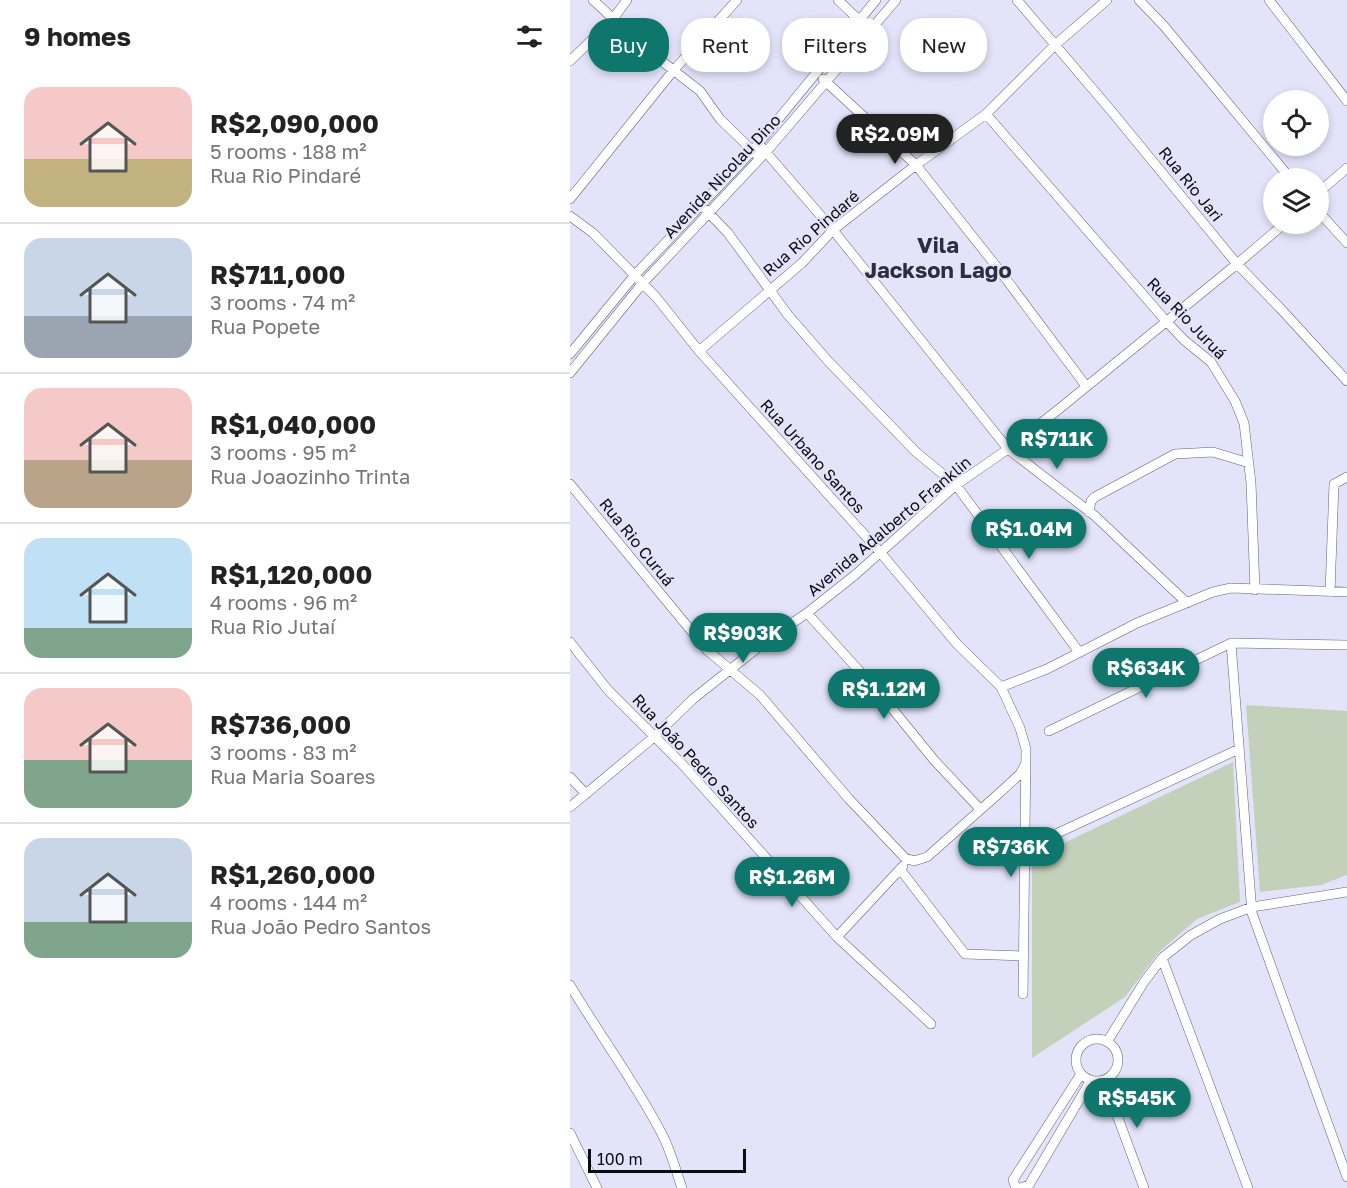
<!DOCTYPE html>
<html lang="en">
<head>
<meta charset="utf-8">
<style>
  :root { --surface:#fff; --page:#f2f2f2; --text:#222; --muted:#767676; --line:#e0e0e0; --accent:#0f766e }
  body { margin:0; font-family:"Golos Text",sans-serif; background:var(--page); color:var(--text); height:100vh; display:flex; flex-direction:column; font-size:22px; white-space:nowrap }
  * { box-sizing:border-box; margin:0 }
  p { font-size:20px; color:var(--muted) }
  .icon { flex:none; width:33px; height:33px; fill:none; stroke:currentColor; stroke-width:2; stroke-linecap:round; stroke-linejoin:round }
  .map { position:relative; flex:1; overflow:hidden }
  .sheet { display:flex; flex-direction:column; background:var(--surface); width:570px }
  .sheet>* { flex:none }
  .guide { position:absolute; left:18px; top:18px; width:570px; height:54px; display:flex; gap:12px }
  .buttons { position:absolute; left:693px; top:90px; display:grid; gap:12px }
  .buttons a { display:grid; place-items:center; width:66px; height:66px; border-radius:50%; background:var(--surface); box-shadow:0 3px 9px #0003; font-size:30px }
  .scale { position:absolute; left:18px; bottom:15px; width:158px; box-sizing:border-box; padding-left:6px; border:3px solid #0b0b12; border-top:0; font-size:16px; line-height:21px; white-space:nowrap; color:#0b0b12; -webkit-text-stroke:4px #e3e3fa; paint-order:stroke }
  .price { position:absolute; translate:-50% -51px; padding:0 14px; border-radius:21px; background:var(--accent); color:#fff; font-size:20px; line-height:39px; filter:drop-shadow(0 2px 3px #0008) }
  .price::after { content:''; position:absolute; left:50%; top:36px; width:18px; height:14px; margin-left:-9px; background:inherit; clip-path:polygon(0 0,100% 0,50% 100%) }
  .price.on { background:#222; color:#fff }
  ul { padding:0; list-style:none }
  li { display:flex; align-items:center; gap:18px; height:150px; padding:0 24px }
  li+li { border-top:2px solid var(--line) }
  li span { display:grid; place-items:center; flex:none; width:168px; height:120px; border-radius:18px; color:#555 }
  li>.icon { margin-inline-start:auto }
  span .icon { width:72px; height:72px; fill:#fffc; stroke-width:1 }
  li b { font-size:26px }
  h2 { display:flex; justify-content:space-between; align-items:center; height:72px; padding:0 24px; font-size:26px }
  .pill { padding:0 21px; border-radius:24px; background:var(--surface); box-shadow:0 3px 9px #0003; font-size:21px; line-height:54px }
  .pill.on { background:var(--accent); color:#fff }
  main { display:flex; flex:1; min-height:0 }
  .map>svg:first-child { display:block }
  .green { fill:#c4d1ba }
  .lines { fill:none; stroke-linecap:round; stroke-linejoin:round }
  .minor-casing { stroke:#626275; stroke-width:10 }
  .minor { stroke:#fff; stroke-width:9 }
  .labels { text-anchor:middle; stroke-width:4.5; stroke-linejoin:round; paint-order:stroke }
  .street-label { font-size:16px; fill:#0b0b12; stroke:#e3e3fa }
  .district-label { font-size:22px; font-weight:bold; fill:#2e2d3e; stroke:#e3e3fa }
</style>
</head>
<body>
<main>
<section class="sheet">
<h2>9 homes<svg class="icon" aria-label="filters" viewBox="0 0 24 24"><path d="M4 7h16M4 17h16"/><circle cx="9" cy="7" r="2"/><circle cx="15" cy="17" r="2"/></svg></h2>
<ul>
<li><span style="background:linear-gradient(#f6c9c9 60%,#c2b280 0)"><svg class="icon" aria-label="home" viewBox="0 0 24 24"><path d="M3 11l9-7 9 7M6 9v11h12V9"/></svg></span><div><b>R$2,090,000</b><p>5 rooms · 188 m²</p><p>Rua Rio Pindaré</p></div></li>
<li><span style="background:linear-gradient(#c9d6e8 65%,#9aa5b1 0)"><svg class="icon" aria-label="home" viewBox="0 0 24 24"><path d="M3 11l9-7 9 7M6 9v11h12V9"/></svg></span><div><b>R$711,000</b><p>3 rooms · 74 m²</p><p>Rua Popete</p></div></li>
<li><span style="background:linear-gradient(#f6c9c9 60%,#b9a48a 0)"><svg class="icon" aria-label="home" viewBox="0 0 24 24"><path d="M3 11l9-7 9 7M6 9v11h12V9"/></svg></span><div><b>R$1,040,000</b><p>3 rooms · 95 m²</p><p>Rua Joaozinho Trinta</p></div></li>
<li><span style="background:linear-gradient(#bfe0f5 75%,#7fa58c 0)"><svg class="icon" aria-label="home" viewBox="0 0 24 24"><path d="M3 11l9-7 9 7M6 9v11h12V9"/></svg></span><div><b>R$1,120,000</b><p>4 rooms · 96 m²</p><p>Rua Rio Jutaí</p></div></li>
<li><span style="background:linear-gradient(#f6c9c9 60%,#7fa58c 0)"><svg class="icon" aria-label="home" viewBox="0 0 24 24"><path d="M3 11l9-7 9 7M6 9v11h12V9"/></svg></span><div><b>R$736,000</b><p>3 rooms · 83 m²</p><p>Rua Maria Soares</p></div></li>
<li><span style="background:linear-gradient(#c9d6e8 70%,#7fa58c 0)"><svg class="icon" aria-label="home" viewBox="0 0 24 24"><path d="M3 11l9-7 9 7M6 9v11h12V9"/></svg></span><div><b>R$1,260,000</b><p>4 rooms · 144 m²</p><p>Rua João Pedro Santos</p></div></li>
</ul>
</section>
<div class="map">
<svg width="777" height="1188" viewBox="0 0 777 1188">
  <rect width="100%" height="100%" fill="#e3e3fa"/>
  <!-- green -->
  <path class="green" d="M676,705L777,711V875L751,885L690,892Z
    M663,762L670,902L627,919L588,953L555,997L462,1058V862L485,859L494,843Z"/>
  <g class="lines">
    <!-- minor casing -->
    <g class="minor-casing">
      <path id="minor" d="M23,0L75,48L130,91L150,119L187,155
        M268,0L293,24
        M447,0L543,113L667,264L710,308L777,381
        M569,0L594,26L720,178
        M699,0L777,101
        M0,61L43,19L57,0
        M253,79L346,165L430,271L516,386
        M416,114L596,321L614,340L641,362L665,401L674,423L681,483L685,590
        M188,143L263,230L438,449L525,516L617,603
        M748,193L777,168
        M0,199L103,71L167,0
        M132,206L158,233L218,315L259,362L346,452L386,485L509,652
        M748,211L777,243
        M0,216L23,233L86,297L129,351L310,552L387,644L431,687L450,728L456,749L453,994
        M129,351L232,263L263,230L346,165L416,114L485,45L537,0
        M0,354L64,276L183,150L306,0
        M0,373L72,284L196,152L326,0
        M0,484L137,650L190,695L279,799L335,858L344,861L357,857L426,796L450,774L456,763
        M519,512L521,501L525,497L605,454L643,452L679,463
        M760,592L764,484L777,477
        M237,613L312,696L364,760L410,809
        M0,642L38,690L112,764L267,937L361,1024
        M661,643L682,913L777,1177
        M431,687L477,669L567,623L643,592L661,588L777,592
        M479,731L661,643L777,645
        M0,777L16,794
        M0,807L84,737L123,699L200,638L237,613L285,575L386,485L438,449L489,409L667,264L714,224
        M477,838L669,749
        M330,869L395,954L453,956
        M267,937L333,866
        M592,958L678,1188
        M0,985C30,1036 66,1083 93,1136C101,1152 106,1171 112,1188
        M506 1060a21 21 0 1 1 42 0a21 21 0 1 1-42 0Z
        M537,1042L574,982L592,958L621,935L650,919L682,907L777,892
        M534,1080L574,1188
        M0,1133L27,1188
        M446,1188L443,1180L511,1074
        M450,1188L459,1185L521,1080"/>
    </g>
    <!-- minor -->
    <use href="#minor" class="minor"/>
  </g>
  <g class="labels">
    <!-- street labels -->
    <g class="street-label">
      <text transform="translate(152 176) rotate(-47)" y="6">Avenida Nicolau Dino</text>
      <text transform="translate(621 184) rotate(51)" y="6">Rua Rio Jari</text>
      <text transform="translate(241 233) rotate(-41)" y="6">Rua Rio Pindaré</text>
      <text transform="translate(617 318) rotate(46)" y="6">Rua Rio Juruá</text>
      <text transform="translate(243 456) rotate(48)" y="6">Rua Urbano Santos</text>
      <text transform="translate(319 526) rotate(-40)" y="6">Avenida Adalberto Franklin</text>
      <text transform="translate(67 542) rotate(51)" y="6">Rua Rio Curuá</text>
      <text transform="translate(126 761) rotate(47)" y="6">Rua João Pedro Santos</text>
    </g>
    <!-- district labels -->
    <g class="district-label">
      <text x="368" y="253">Vila<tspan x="368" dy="25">Jackson Lago</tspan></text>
    </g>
  </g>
</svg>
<div class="buttons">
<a><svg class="icon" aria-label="locate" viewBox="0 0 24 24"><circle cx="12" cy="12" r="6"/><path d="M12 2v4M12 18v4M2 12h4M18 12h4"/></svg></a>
<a><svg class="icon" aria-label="layers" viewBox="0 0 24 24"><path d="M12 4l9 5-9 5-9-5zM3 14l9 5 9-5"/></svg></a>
</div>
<div class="scale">100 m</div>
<b class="price on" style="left:325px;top:165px">R$2.09M</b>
<b class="price" style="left:487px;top:470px">R$711K</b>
<b class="price" style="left:459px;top:560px">R$1.04M</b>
<b class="price" style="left:173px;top:664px">R$903K</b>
<b class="price" style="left:576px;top:699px">R$634K</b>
<b class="price" style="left:314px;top:720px">R$1.12M</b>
<b class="price" style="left:441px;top:878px">R$736K</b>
<b class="price" style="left:222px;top:908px">R$1.26M</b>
<b class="price" style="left:567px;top:1129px">R$545K</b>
<div class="guide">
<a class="pill on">Buy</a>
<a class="pill">Rent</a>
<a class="pill">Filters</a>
<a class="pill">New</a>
</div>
</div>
</main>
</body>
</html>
